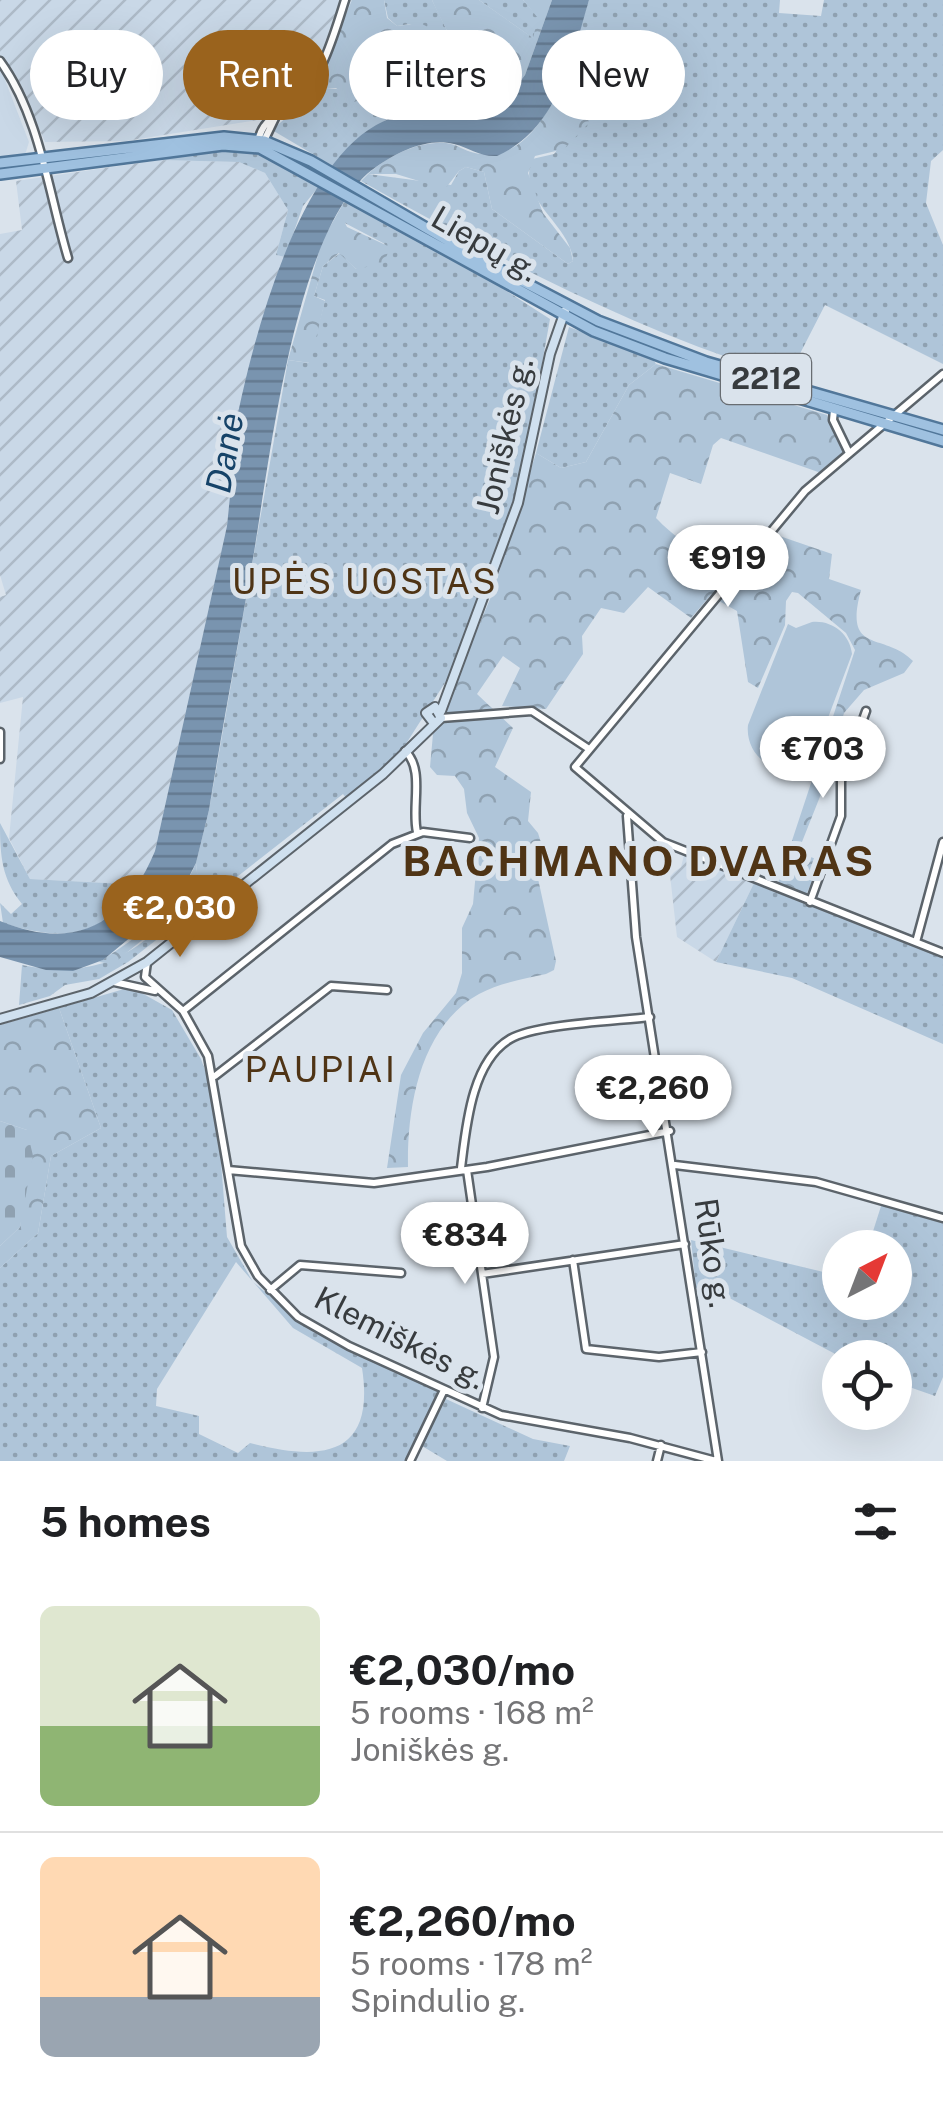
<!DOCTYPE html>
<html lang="en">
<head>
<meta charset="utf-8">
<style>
  :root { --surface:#fff; --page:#f6f6f6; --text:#202124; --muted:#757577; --line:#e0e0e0; --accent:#9a631d }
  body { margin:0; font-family:"Public Sans",sans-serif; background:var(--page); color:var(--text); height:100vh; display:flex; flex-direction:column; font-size:38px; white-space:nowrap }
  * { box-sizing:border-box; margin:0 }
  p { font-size:32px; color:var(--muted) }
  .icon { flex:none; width:55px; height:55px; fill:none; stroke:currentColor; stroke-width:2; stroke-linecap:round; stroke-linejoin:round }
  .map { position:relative; height:1461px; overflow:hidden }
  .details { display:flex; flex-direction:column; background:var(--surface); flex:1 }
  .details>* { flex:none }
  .banner { position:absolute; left:30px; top:30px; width:885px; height:90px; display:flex; gap:20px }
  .needle { width:65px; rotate:42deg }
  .fabs { position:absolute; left:822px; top:1230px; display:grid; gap:20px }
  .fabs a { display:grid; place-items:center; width:90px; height:90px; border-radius:50%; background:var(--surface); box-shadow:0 10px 40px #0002; font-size:50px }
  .price { position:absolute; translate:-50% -85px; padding:0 22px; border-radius:35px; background:#fff; color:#222; font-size:32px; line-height:65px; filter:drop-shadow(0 2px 5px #0008) }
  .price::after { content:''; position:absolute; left:50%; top:60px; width:30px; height:22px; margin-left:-15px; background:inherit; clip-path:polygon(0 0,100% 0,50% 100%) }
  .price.active { background:var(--accent); color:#fff }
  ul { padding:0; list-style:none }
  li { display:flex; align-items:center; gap:30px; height:250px; padding:0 40px }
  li+li { border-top:2px solid var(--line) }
  li span { display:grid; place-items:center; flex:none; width:280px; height:200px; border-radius:15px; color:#555 }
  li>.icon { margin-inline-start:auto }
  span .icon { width:120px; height:120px; fill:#fffc; stroke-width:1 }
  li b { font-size:42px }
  h2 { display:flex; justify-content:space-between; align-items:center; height:120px; padding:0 40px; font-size:42px }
  .chip { padding:0 35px; border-radius:45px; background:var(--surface); box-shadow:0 10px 40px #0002; font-size:35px; line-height:90px }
  .chip.active { background:var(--accent); color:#fff }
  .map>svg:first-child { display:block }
  .built { fill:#c9d8e7 }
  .industrial { fill:url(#industrial-furrows) }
  .grass { fill:url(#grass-dots); fill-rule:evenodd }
  .forest { fill:url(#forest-crowns) }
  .cemetery { fill:url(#cemetery-stones) }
  .garden { fill:#afc5d9 }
  .water { fill:url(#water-rules) }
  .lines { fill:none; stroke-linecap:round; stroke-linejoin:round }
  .street-casing { stroke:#5c646b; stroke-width:11 }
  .secondary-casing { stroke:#5c646b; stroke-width:12 }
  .primary-casing { stroke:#51779a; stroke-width:14 }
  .street { stroke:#fff; stroke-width:6 }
  .secondary { stroke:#cfe0ef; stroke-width:8 }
  .primary { stroke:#9fc1e0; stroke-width:9 }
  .labels { text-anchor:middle; stroke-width:10; stroke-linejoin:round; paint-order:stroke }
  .shield { fill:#dae3ec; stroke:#686d72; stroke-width:2.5 }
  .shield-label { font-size:30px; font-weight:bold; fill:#373b3e }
  .street-label { font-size:32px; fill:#373b3e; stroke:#dae3ec }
  .water-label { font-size:35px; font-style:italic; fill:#164368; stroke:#dae3ec }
  .neighbourhood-label { font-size:35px; letter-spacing:2.5px; fill:#4f3415; stroke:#dae3ec }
  .district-label { font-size:42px; font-weight:bold; letter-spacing:2.5px; fill:#4f3415; stroke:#dae3ec }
</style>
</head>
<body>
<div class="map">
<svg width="943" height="1461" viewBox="0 0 943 1461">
  <defs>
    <pattern id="industrial-furrows" width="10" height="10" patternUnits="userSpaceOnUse" patternTransform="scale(2.5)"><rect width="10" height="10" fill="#c9d8e7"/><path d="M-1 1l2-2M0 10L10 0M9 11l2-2" fill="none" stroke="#adbac7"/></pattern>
    <pattern id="grass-dots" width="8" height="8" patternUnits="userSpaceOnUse" patternTransform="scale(2.5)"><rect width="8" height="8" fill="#afc5d9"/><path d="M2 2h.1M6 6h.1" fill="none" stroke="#8fa1b1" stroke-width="1.8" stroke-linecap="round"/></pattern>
    <pattern id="forest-crowns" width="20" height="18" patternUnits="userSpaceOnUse" patternTransform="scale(2.5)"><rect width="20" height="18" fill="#afc5d9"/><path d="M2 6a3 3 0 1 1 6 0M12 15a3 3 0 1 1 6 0" fill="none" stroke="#8fa1b1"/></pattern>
    <pattern id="cemetery-stones" width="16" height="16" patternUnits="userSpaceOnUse" patternTransform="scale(2.5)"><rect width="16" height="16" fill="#afc5d9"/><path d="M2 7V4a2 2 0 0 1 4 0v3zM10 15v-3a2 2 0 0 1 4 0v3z" fill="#8fa1b1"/></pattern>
    <pattern id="water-rules" width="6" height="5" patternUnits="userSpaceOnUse" patternTransform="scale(2.5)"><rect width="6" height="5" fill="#7994af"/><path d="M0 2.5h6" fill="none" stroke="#647a90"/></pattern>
  </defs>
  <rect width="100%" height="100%" fill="#dae3ec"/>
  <!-- built -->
  <path class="built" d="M0,67L29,142L25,155L0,157Z"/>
  <!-- industrial -->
  <path class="industrial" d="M0,0H352L318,79L289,115L126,141L45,142L15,75L0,56Z
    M160,160L239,162L265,173L288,210L276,255L285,257L234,428L227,474L232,476L227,526L155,851L143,880L126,884L30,879L9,838L23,697L0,703V597L6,595L0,575V234L22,230L16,181Z
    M684,855L754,883L716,962L677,937L670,875L681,867Z"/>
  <!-- grass -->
  <path class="grass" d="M384,0H432L465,67L502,105C478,113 455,100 430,106L427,94L432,83L457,80L458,70L436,60L432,36L410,24L397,26L388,18Z
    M479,0H523L539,18L534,39Z
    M589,0H780L779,13L821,16L824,0H943V150L931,161L926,203L943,245V364L825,305L788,377C637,332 498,258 361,181L368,174L451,185L459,171L466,167L484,172L492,209L568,264L573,261C571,224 516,201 532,159L554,154L586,113L575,83L566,73Z
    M326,88L377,93L387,119L365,134L333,166L272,130L289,115L295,118L309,111Z
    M221,150L264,154L320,185L303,206L285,257L276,255L288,210L265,173L239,162L160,160Z
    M345,200L461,262L550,319L522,476L448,678L402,750L347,799L343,794L128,962L99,979L65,985L50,996L19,1005L22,965C106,982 151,947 198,881L196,863L209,810L288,360L309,363L325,300L314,296L323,266L340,253L356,269L385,244L341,221L339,211Z
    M569,327L652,358L656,364L629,385L586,462L561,468L536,453Z
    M0,823L30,879L126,884L143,880C103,937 67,943 3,923L0,903L11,914L22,904C2,879 0,857 0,823Z
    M754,883L943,958V1044L792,978L716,962Z
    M131,987L172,1010L201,1059L216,1101L227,1237L253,1282L314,1332L437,1390L438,1398L406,1461H0V1268L38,1233L51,1156L101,1128L59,1008ZM236,1262L293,1328L362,1368C376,1459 319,1461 250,1443L238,1453L199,1434V1416L156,1406L157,1389Z
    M882,1203L943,1223V1377L935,1396L895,1382V1358L841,1357L716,1291L696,1288L691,1240L840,1276V1302H895V1248L868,1247Z
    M446,1399L533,1439L570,1446L564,1461H447L422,1446Z"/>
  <!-- forest -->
  <path class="forest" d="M352,0H384L387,18L397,26L420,23L428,27L436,60L459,70L461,76L432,83L427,94L430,106L387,119L377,94L354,102L336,88H326L310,111L295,118L289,115L318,79Z
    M432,0H479L533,38L538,18L523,0H552L525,75L502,105C471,72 450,41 432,0Z
    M566,73C578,86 585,106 589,123L564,149L535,156L528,173L543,213L570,248L573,261L568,264L492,209L484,172L466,167L459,171L445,189L396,174H368C388,156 418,141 446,143C457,144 464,151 475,153C524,164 550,110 566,73Z
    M339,211L347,227L390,247L384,263L356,269L339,253L323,266L314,296L325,301L310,363L288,360L322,241Z
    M656,364L827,415L844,452L821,473L721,438L713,445L701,484L670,473L656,518C673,536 710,565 735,558L745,541L762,530L832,554L829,579L861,590C843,656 884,631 913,661L904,673L864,690L844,713L821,794L798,852L821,861L806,895L778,883L855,650L846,633L798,593L792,592L786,601L785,625L758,688L748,682L737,611L710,596L691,618L648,587L624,613L601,608L582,636L583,654L546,709L502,706L520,668L503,656L477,694L513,728L495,767L531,792L528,821L538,833L544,852L535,865L556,961L554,970L546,974C524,979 499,983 479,994C420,1027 407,1107 408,1167L387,1168L401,1075L423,1033L456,993L462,973V928L473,904L479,838L467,813L464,789L455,776L437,775L430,767L433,734L493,592L536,453L561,468L586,462L629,385Z
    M196,863L198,881L175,913L113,964L99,962C139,937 178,907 196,863Z
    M59,1008L101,1128L51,1156L38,1233L0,1268V1246L20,1227L27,1130L0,1121V1025Z"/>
  <!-- cemetery -->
  <path class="cemetery" d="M0,1121L27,1130L33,1156L20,1227L0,1246Z"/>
  <!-- garden -->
  <path class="garden" d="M812,622C832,620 850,634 852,654L814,755C789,786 744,762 748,725L788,624L796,628Z"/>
  <!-- water -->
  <path class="water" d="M552,0H589C572,58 558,129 497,156C480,157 470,148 454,144C428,137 397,152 376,167C294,223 269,468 252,564C238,646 222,728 209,810L196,863L178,898L103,960L73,971L46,970L0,957V921C76,952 124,925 155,851L227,526L232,476L227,475C241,380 290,163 384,121C400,114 432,101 450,102C468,103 484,111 502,105L525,75Z"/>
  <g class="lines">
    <!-- street casing -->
    <g class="street-casing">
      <path id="street" d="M0,61C40,116 49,195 68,258
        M286,107L318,66
        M258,142C262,117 282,114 300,99C320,82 337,26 345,0
        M263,143L275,118
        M943,374L805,491L575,767L663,842L943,953
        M834,410L833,420L849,453
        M441,718L532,711L589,749
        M0,732V759
        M405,751C425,769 411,807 417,832
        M627,816L636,937L718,1461
        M810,902L841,816V781L866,711
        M916,942L943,842
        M147,962L145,977L183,1011L208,1056L241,1246L258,1276L298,1317L349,1346L501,1415L630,1438L716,1461
        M114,982L155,991
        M183,1011L392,844L423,832L470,838
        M215,1076L331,986L387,990
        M675,1165L816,1182L943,1218
        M461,1168C466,1128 471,1062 510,1039C535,1024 618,1021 650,1017
        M228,1170L374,1183L487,1167L670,1131
        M467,1170L494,1357L482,1408
        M573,1260L586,1349L659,1357L702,1352
        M482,1274L685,1244
        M270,1290L300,1265L401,1273
        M410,1461L444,1390
        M657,1461L661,1445"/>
    </g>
    <!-- secondary casing -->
    <g class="secondary-casing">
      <path id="secondary" d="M441,711L518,503L550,354L565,311
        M0,1019L91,993L147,962L383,774L441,718L435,707L426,713L433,722"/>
    </g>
    <!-- primary casing -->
    <g class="primary-casing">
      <path id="primary" d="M0,163L224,137L264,141L311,161L476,257L598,321L706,362L943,430
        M0,174L223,145L260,148L594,331L665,358L943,441"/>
    </g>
    <!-- street -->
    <use href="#street" class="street"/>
    <!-- secondary -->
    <use href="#secondary" class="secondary"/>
    <!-- primary -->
    <use href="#primary" class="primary"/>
  </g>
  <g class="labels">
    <!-- shield labels -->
    <rect class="shield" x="721" y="354" width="90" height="50" rx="8"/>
    <g class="shield-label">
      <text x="766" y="389">2212</text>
    </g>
    <!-- street labels -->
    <g class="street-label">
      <text transform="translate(485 244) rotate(30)" y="11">Liepų g.</text>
      <text transform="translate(505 436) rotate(-77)" y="11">Joniškės g.</text>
      <text transform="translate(713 1253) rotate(82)" y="11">Rūko g.</text>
      <text transform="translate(400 1338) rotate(27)" y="11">Klemiškės g.</text>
    </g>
    <!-- water labels -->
    <g class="water-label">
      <text transform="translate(225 453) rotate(-80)" y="12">Danė</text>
    </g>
    <!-- neighbourhood labels -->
    <g class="neighbourhood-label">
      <text x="365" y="594">UPĖS UOSTAS</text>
      <text x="321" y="1082">PAUPIAI</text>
    </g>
    <!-- district labels -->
    <g class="district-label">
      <text x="639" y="876">BACHMANO DVARAS</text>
    </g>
  </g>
</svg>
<div class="fabs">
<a><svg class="needle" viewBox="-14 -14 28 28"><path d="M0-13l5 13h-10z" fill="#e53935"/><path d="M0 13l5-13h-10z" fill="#757577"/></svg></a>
<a><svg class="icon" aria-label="locate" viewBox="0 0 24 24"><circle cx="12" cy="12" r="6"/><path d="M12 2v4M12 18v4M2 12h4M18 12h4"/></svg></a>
</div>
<b class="price" style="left:728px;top:610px">€919</b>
<b class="price" style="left:823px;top:801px">€703</b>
<b class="price active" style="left:180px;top:960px">€2,030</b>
<b class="price" style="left:653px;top:1140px">€2,260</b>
<b class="price" style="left:465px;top:1287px">€834</b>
<div class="banner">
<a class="chip">Buy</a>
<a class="chip active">Rent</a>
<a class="chip">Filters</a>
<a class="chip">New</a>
</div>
</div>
<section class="details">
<h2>5 homes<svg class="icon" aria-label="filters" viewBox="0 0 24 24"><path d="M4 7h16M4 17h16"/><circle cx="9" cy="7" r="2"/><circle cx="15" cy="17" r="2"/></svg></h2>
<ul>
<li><span style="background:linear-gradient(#dfe7d0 60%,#8fb573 0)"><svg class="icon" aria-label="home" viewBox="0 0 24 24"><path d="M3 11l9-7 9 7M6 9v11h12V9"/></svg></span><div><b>€2,030/mo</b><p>5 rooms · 168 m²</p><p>Joniškės g.</p></div></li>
<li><span style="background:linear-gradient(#ffd9b3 70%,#9aa5b1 0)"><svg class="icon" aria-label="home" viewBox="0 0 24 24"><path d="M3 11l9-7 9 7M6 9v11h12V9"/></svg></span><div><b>€2,260/mo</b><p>5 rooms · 178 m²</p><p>Spindulio g.</p></div></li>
</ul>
</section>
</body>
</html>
